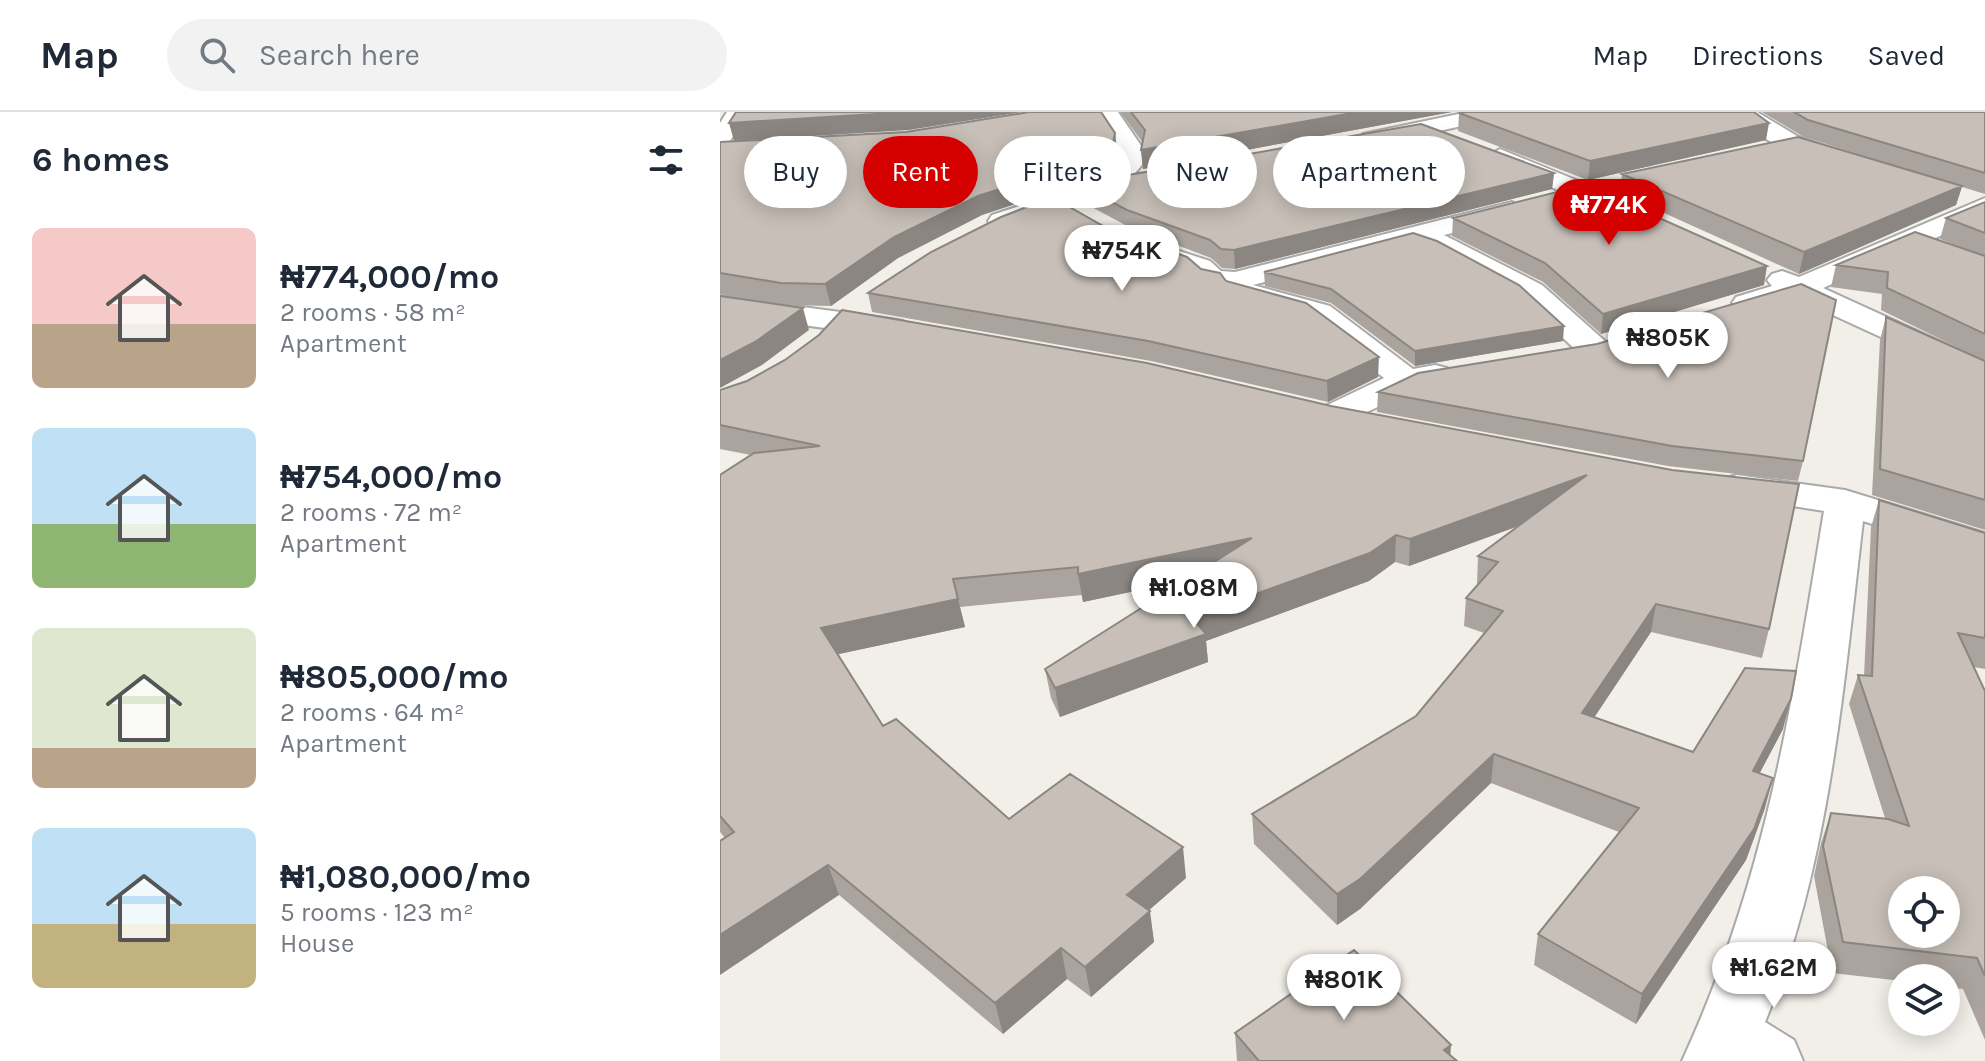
<!DOCTYPE html>
<html lang="en">
<head>
<meta charset="utf-8">
<style>
  :root { --surface:#fff; --page:#f2f2f3; --text:#1f2937; --muted:#747a83; --line:#e0e1e3; --accent:#d40000 }
  body { margin:0; font-family:Karla,sans-serif; background:var(--page); color:var(--text); height:100vh; display:flex; flex-direction:column; font-size:30px; white-space:nowrap }
  * { box-sizing:border-box; margin:0 }
  p { font-size:26px; color:var(--muted) }
  .icon { flex:none; width:44px; height:44px; fill:none; stroke:currentColor; stroke-width:2; stroke-linecap:round; stroke-linejoin:round }
  .map { position:relative; flex:1; overflow:hidden }
  .side { display:flex; flex-direction:column; background:var(--surface); width:720px }
  .side>* { flex:none }
  .banner { position:absolute; left:24px; top:24px; width:760px; height:72px; display:flex; gap:16px }
  .controls { position:absolute; left:1168px; top:764px; display:grid; gap:16px }
  .controls a { display:grid; place-items:center; width:72px; height:72px; border-radius:50%; background:var(--surface); box-shadow:0 4px 20px #0003; font-size:40px }
  .price { position:absolute; translate:-50% -68px; padding:0 18px; border-radius:28px; background:#fff; color:#222; font-size:26px; line-height:52px; filter:drop-shadow(0 2px 4px #0008) }
  .price::after { content:''; position:absolute; left:50%; top:48px; width:24px; height:18px; margin-left:-12px; background:inherit; clip-path:polygon(0 0,100% 0,50% 100%) }
  .price.on { background:var(--accent); color:#fff }
  ul { padding:0; list-style:none }
  li { display:flex; align-items:center; gap:24px; height:200px; padding:0 32px }
  li span { display:grid; place-items:center; flex:none; width:224px; height:160px; border-radius:12px; color:#555 }
  li>.icon { margin-inline-start:auto }
  span .icon { width:96px; height:96px; fill:#fffc; stroke-width:1 }
  li b { font-size:34px }
  h2 { display:flex; justify-content:space-between; align-items:center; height:96px; padding:0 32px; font-size:34px }
  .tag { padding:0 28px; border-radius:36px; background:var(--surface); box-shadow:0 4px 20px #0003; font-size:28px; line-height:72px }
  .tag.on { background:var(--accent); color:#fff }
  header { display:flex; align-items:center; gap:48px; box-sizing:border-box; height:112px; padding:0 40px; background:var(--surface); border-bottom:2px solid var(--line) }
  header strong { font-size:38px }
  nav { display:flex; gap:44px; margin-inline-start:auto; font-size:28px }
  .search { width:560px; height:72px; background:var(--page); display:flex; align-items:center; gap:20px; box-sizing:border-box; padding:0 28px; border-radius:44px; color:var(--muted); font-size:30px }
  main { display:flex; flex:1; min-height:0 }
  .map>svg:first-child { display:block }
  .lines { fill:none; stroke-linecap:round; stroke-linejoin:round }
  .minor-casing { stroke:#a9a9a9; stroke-width:4 }
  .minor { fill:#fff; fill-rule:evenodd }
  .wall { fill:#aba49e }
  .shaded-wall { fill:#8b8681 }
  .building { fill:#c7bfb8; stroke:#8b8681; stroke-width:2; fill-rule:evenodd }
</style>
</head>
<body>
<header>
<strong>Map</strong>
<div class="search"><svg class="icon" aria-label="search" viewBox="0 0 24 24"><circle cx="10" cy="10" r="6"/><path d="M15 15l6 6"/></svg>Search here</div>
<nav><a>Map</a><a>Directions</a><a>Saved</a></nav>
</header>
<main>
<section class="side">
<h2>6 homes<svg class="icon" aria-label="filters" viewBox="0 0 24 24"><path d="M4 7h16M4 17h16"/><circle cx="9" cy="7" r="2"/><circle cx="15" cy="17" r="2"/></svg></h2>
<ul>
<li><span style="background:linear-gradient(#f6c9c9 60%,#b9a48a 0)"><svg class="icon" aria-label="home" viewBox="0 0 24 24"><path d="M3 11l9-7 9 7M6 9v11h12V9"/></svg></span><div><b>₦774,000/mo</b><p>2 rooms · 58 m²</p><p>Apartment</p></div></li>
<li><span style="background:linear-gradient(#bfe0f5 60%,#8fb573 0)"><svg class="icon" aria-label="home" viewBox="0 0 24 24"><path d="M3 11l9-7 9 7M6 9v11h12V9"/></svg></span><div><b>₦754,000/mo</b><p>2 rooms · 72 m²</p><p>Apartment</p></div></li>
<li><span style="background:linear-gradient(#dfe7d0 75%,#b9a48a 0)"><svg class="icon" aria-label="home" viewBox="0 0 24 24"><path d="M3 11l9-7 9 7M6 9v11h12V9"/></svg></span><div><b>₦805,000/mo</b><p>2 rooms · 64 m²</p><p>Apartment</p></div></li>
<li><span style="background:linear-gradient(#bfe0f5 60%,#c2b280 0)"><svg class="icon" aria-label="home" viewBox="0 0 24 24"><path d="M3 11l9-7 9 7M6 9v11h12V9"/></svg></span><div><b>₦1,080,000/mo</b><p>5 rooms · 123 m²</p><p>House</p></div></li>
</ul>
</section>
<div class="map">
<svg width="1265" height="949" viewBox="0 0 1265 949">
  <rect width="100%" height="100%" fill="#f2efe9"/>
  <g class="lines">
    <!-- minor casing -->
    <g class="minor-casing">
      <path id="minor" d="M7,0H29L8,32L0,34V11Z
        M376,0H398L424,38L422,53L415,61L431,62L434,67L431,72L392,80L290,115H272L268,109L272,103L378,68L398,51L400,38Z
        M748,0H789L778,6L651,34L640,27L643,22Z
        M1012,0H1037L1077,24L1128,43L1132,48L1120,55C1086,46 1035,29 1012,0Z
        M780,37L917,93L921,99L917,105H899L772,49L768,44Z
        M1265,86V104L1103,176L1265,250V273L1076,186L1027,200L1016,197L1012,191L1016,185L1052,174L1047,168L1052,162L1062,159L1079,165Z
        M792,90L805,98L801,104L724,123L822,173L886,230L890,237L886,244L874,247L862,244L800,185L718,140L695,131L533,173L610,194L693,257L715,253L727,256L732,263L727,270L697,277L612,316L599,313L594,305L599,297L664,266L588,208L508,185L503,177L483,173L470,161L412,141L408,135L412,129L422,127L490,149L501,159L515,160Z
        M0,184L172,207L183,209L188,216L183,223L172,225L0,202Z
        M1017,363L1125,378L1265,421V448L1143,409C1123,577 1110,752 1045,910L1074,928L1083,949H962C1046,767 1072,594 1104,399L1003,383L997,375L1003,367Z"/>
    </g>
    <!-- minor -->
    <use href="#minor" class="minor"/>
  </g>
  <!-- wall -->
  <path class="wall" d="M400,0H732L423,57L421,38L423,31Z
    M1042,0H1265V82L1242,75L1236,93L1079,162L900,81L902,62L1188,58L1084,25Z
    M739,1L1046,28L868,68L738,19Z
    M395,21L397,39L395,49L376,65L262,103L178,146L111,194L67,193L0,182V30Z
    M834,61L832,77L515,157L502,156L491,146L409,115L366,92L363,75Z
    M1265,90V249L1161,198L1162,182L1111,175L1116,153L1260,143L1220,127L1226,106Z
    M733,106L1044,173L881,222L823,170L732,124Z
    M385,115L506,169L658,265L608,290L431,249L152,200L148,181Z
    M544,160L843,229L695,254L611,191L545,174Z
    M1166,205L1265,249V418L1152,383L1160,228Z
    M427,251L1049,517L1042,546L931,520L874,606L973,640L1063,617L1039,662L1045,696L1026,748L916,912L814,853L818,822L899,720L771,671L640,797L617,813L534,732L532,702L696,604L764,521L744,514L746,486L758,472H757L758,444L801,413L689,454L675,450L649,469L486,529L488,550L340,605L331,586L325,557L466,468L363,490L362,483L240,495L245,515L118,542L163,614L289,707L466,766L429,798L434,830L371,885L347,867L283,922L119,783L5,726L0,720V363L31,343L0,337V278Z
    M658,280L1083,349L1078,369L948,354L657,300Z
    M1159,388L1265,421V557L1254,555L1265,579V928L1243,877L1226,875V866H1182V869L1112,861L1094,764L1101,731L1111,701L1165,706L1129,592L1138,563L1144,564L1151,415Z
    M515,921L730,943L737,949H517Z"/>
  <!-- shaded-wall -->
  <path class="shaded-wall" d="M189,0H302L189,18L14,29L9,11Z
    M638,0H732L423,57L421,38Z
    M1049,11L1046,28L868,68L870,49Z
    M395,21L397,39L395,49L376,65L262,103L178,146L111,194L105,172L174,125L258,84Z
    M834,61L832,77L515,157L514,138Z
    M1242,74L1236,93L1079,162L1084,140Z
    M1047,154L1044,173L881,222L883,202Z
    M83,196L89,218L42,253L0,276V248Z
    M844,214L843,229L695,254V239Z
    M659,245L658,265L608,290L607,269Z
    M867,363L864,390L689,454L690,427Z
    M676,423L675,450L649,469L486,529L488,550L340,605L335,576L471,505Z
    M532,426L534,454L363,490L358,462Z
    M238,487L245,515L110,544L101,516Z
    M936,492L931,520L857,631L862,601Z
    M1071,587L1063,617L1025,689L1033,659Z
    M774,642L771,671L640,797L617,813V782Z
    M1053,666L1045,696L1026,748L916,912L922,882Z
    M463,735L466,766L412,813L407,783Z
    M108,753L119,783L0,863V823Z
    M430,799L434,830L371,885L365,855Z
    M341,836L347,867L283,922L275,891Z
    M731,933L730,949L724,938Z"/>
  <!-- building -->
  <path class="building" d="M16,0H189L9,11Z
    M309,0H381L395,21L393,31L374,47L258,84L174,125L105,172L61,171L0,161V30L186,20Z
    M411,0H638L421,38L425,18Z
    M746,0H1034L1049,11L870,49L739,1Z
    M1074,0H1265V61L1088,8Z
    M701,12L834,61L514,138L501,137L490,128L407,98L363,75L391,66Z
    M1078,25L1242,74L1084,140L902,62Z
    M865,73L1047,154L883,202L825,151L733,106Z
    M332,85L385,115L467,145L481,157L500,161L506,169L586,191L659,245L607,269L428,229L148,181L211,140L281,105Z
    M1265,90V121L1226,106Z
    M1195,120L1265,144V222L1167,176L1168,160L1116,153Z
    M693,121L717,129L799,173L844,214L695,239L611,177L544,160Z
    M1081,172L1116,188L1083,349L952,334L658,280L698,261L877,232Z
    M0,184L83,196L35,230L0,248Z
    M122,198L427,251L611,294L952,358L1079,372L1049,517L936,492L862,601L973,640L1025,556L1076,559L1071,587L1033,659L1053,666L1034,717L922,882L818,822L919,696L774,642L640,767L617,782L532,702L696,604L783,499L746,486L778,450L758,444L867,363L690,427L676,423L650,441L471,505L486,522L335,576L325,557L532,426L358,462V455L233,467L238,487L101,516L163,614L176,607L289,707L350,662L463,735L407,783L430,799L365,855L341,836L275,891L108,753L0,823V729L14,720L0,704V363L34,341L100,334L0,313V278L27,269L65,248L99,223Z
    M1166,205L1265,249V388L1160,357Z
    M1159,388L1265,421V526L1238,521L1265,579V864L1257,846L1123,830L1103,734L1111,701L1168,707L1189,714L1138,563L1152,564ZM1182,778H1226V822H1182Z
    M634,838L731,933L724,938L737,949H539L515,921Z"/>
</svg>
<div class="controls">
<a><svg class="icon" aria-label="locate" viewBox="0 0 24 24"><circle cx="12" cy="12" r="6"/><path d="M12 2v4M12 18v4M2 12h4M18 12h4"/></svg></a>
<a><svg class="icon" aria-label="layers" viewBox="0 0 24 24"><path d="M12 4l9 5-9 5-9-5zM3 14l9 5 9-5"/></svg></a>
</div>
<b class="price on" style="left:889px;top:135px">₦774K</b>
<b class="price" style="left:402px;top:181px">₦754K</b>
<b class="price" style="left:948px;top:268px">₦805K</b>
<b class="price" style="left:474px;top:518px">₦1.08M</b>
<b class="price" style="left:1054px;top:898px">₦1.62M</b>
<b class="price" style="left:624px;top:910px">₦801K</b>
<div class="banner">
<a class="tag">Buy</a>
<a class="tag on">Rent</a>
<a class="tag">Filters</a>
<a class="tag">New</a>
<a class="tag">Apartment</a>
</div>
</div>
</main>
</body>
</html>
